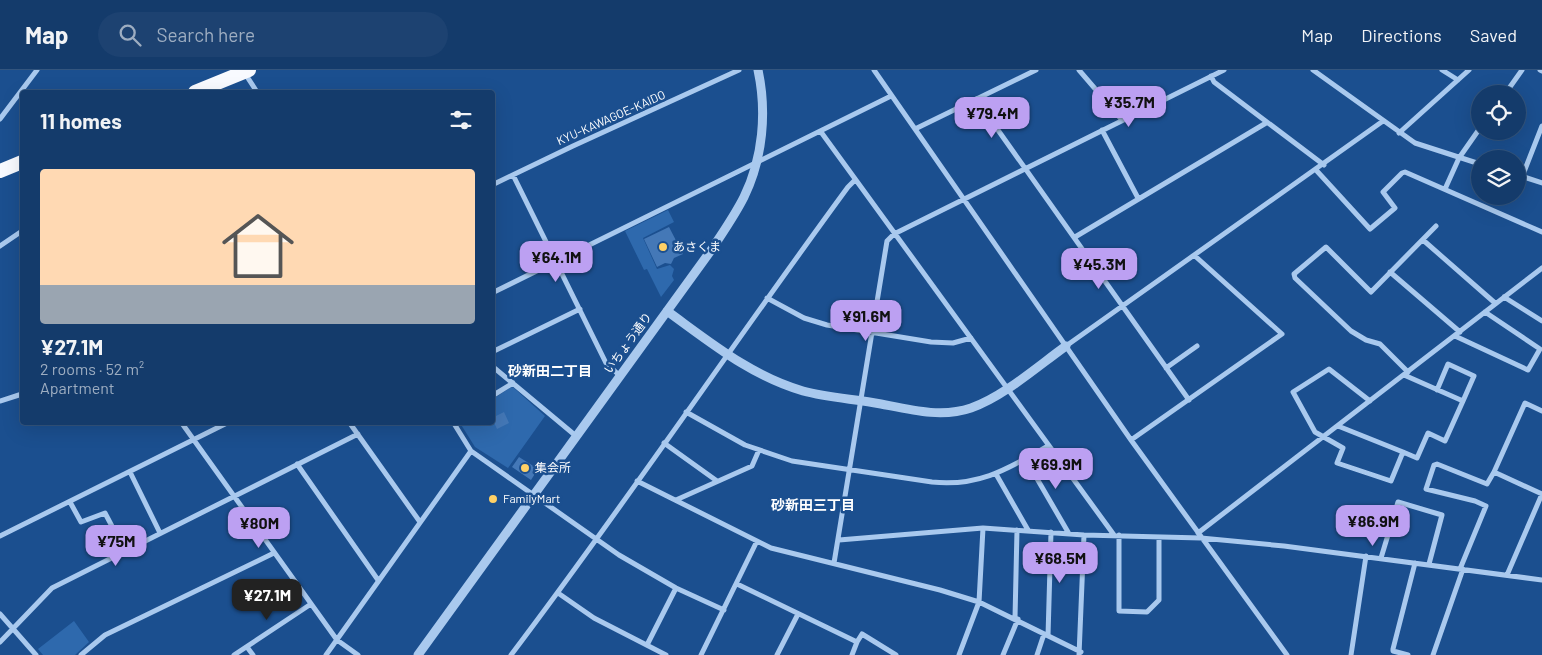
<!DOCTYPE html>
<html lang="en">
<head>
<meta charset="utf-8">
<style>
  :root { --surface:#143b6b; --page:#1d4271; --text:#f1f3f6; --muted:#9dadc1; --line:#33557e; --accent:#bca0f2 }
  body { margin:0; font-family:Barlow,"Noto Sans JP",sans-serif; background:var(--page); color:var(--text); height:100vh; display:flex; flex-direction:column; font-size:19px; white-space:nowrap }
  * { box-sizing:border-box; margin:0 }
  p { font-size:16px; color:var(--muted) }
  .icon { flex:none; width:28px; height:28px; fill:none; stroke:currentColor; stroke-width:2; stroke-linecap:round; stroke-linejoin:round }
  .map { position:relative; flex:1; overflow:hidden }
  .side { position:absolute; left:20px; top:20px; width:475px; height:335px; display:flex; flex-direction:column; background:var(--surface); border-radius:5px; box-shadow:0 5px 20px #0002,0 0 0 1px var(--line) }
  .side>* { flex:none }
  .tools { position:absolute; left:1471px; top:15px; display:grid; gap:10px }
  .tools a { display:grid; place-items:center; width:55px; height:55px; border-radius:50%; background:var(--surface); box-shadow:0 5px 20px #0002,0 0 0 1px var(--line); font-size:25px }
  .price { position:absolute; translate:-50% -42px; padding:0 11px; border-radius:10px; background:var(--accent); color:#111; font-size:16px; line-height:32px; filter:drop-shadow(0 1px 2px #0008) }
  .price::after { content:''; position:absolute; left:50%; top:30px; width:15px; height:11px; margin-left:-8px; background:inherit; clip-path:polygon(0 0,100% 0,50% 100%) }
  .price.selected { background:#222; color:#fff }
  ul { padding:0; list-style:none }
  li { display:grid; align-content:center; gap:10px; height:265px; padding:0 20px }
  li+li { border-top:1px solid var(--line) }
  li span { display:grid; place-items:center; height:155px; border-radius:5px; color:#555 }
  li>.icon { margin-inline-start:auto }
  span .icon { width:90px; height:90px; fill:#fffc; stroke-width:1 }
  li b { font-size:21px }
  h2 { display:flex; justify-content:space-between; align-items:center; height:60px; padding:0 20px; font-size:21px }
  header { display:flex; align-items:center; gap:30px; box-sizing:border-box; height:70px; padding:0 25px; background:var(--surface); border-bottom:1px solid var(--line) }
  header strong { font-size:24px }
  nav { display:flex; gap:28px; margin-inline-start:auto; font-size:18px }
  .search { width:350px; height:45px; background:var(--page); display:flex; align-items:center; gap:12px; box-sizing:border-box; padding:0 18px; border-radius:28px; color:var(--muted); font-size:19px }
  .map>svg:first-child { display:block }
  .green { fill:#2e69ad }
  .building { fill:#4478b7 }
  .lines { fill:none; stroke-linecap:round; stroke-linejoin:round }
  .minor { stroke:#a9c9ee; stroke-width:5 }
  .tertiary { stroke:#a9c9ee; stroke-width:9 }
  .trunk { stroke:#f8faff; stroke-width:14 }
  .poi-dot { fill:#ffd166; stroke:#1b4f8f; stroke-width:2 }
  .labels { text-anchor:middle; stroke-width:5; stroke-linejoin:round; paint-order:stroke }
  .street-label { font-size:12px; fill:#fff; stroke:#1b4f8f }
  .poi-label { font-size:12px; fill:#fff; stroke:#1b4f8f; text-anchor:start }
  .neighbourhood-label { font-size:14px; font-weight:bold; fill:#fff; stroke:#1b4f8f }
</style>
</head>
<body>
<header>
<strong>Map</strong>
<div class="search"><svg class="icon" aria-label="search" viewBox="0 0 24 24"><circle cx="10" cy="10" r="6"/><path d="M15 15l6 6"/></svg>Search here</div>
<nav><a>Map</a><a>Directions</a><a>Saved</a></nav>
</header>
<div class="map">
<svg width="1542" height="585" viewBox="0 0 1542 585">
  <rect width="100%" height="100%" fill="#1b4f8f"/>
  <!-- green -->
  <path class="green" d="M668,140L674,152L643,168L657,199L670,195L674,199L672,206L674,210L661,227L647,199L644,200L625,161Z
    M511,317L514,318L545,346L508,398L475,377L460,353L492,352L493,329Z
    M74,551L89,572L75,585H43L38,579Z"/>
  <!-- building -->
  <path class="building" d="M669,157L683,184L674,188L671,194L665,193L657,197L644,169Z
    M504,342L509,353L497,359L492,348Z
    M519,387L538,399L531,410L512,397Z"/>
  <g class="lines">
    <!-- minor -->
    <path class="minor" d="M874,0L1131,370L1287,585
      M1079,0L1122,50
      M1313,0L1415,73L1480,94
      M1442,0L1458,10
      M1540,0L1542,1
      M244,2L257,22
      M1211,6L1214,12L1324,95
      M1505,24L1522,0
      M976,29L1189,330
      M0,49L37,0
      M915,59L1036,0
      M1102,60L1138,128
      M821,62L1114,465
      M1399,63L1469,0
      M1316,100L1370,159L1395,138L1383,122L1402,103L1405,102L1542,162
      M513,105L606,293L619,305
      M1518,105L1542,113
      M1522,107L1542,56
      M492,115L573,76L739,0
      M1445,119L1459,88L1480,58
      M1075,167L1266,53
      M1423,170L1495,233
      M0,176L22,161
      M1390,202L1460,262
      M492,223L891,26
      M1504,227L1542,251
      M767,228L804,248L827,255L931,272L953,273L971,268
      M1455,266L1528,300L1540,279L1485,242
      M1066,276L1383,51
      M492,282L580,239
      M492,296L576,366
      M1166,298L1197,276
      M1408,302L1380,274L1366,270L1351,261L1295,208L1294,204L1326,177L1371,222L1436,156
      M1437,320L1448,294L1474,306L1463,331
      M492,326L513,313
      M0,331L22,324
      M686,342L745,375L792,391L932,412C980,417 1009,398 1048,376
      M181,352L337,570L358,585
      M349,352L420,452
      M453,352L471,381L619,485L676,518L724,540
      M1338,356L1403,382L1391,411L1337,393L1343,378L1315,362L1293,322L1329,299L1370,331
      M1131,370L1282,264L1195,186
      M664,373L717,411
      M1403,382L1417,388L1428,363L1445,371L1463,331L1404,305
      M1025,388L1068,462
      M297,394L378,510
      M130,402L160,463
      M1494,402L1542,424
      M996,404L1028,460
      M637,411L771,478L940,520L979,532L1081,582
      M676,430L752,396L759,380
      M70,432L81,452L105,443L125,481
      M1198,463L1542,198
      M1119,465V541L1147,542L1159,530V467
      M0,466L229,352
      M839,470L983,458L1084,465L1201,468L1284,476L1542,510
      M1381,488L1398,432L1442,445L1429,494
      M834,493L887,171L894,164L1224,0
      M1460,499L1486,436L1475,431L1426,419L1434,395L1437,394L1487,414L1494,402L1525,333L1542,341
      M1507,505L1542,424
      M737,514L857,572L862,564L896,585
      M558,523L594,548L666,585
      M0,544L36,585
      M1015,548L1017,460
      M1048,566L1051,462
      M0,572L52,518L358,364
      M647,575L676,518
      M247,577L253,585
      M81,585L105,565L274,483
      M234,585L311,534
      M326,585L471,381
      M511,585C627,432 734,272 848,117L855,110
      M701,585L757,471
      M777,585L798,544
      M852,585L857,572
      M959,585L979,532L983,458
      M1003,585L1018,549
      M1037,585L1044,564
      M1079,585L1084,465
      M1351,585L1366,486
      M1408,585L1393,581V579L1415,493
      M1433,585L1463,499"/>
    <!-- tertiary -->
    <path class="tertiary" d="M667,241C710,272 751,306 803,321C829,328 856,329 881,334C911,340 942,348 971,338C1003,327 1038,296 1066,276
      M418,585L712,179C723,162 735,145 744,127C763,88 767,42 758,0"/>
    <!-- trunk -->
    <path class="trunk" d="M195,22L249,0
      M0,101L22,92"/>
  </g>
  <!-- markers -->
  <g class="poi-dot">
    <circle cx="663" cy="177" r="5"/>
    <circle cx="525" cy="398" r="5"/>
    <circle cx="493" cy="429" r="5"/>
  </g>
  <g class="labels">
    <!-- street labels -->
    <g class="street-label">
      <text transform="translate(611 48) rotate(-24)" y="4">KYU-KAWAGOE-KAIDO</text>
      <text transform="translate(628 273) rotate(-54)" y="4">いちょう通り</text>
    </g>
    <!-- poi labels -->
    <g class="poi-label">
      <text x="673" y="181">あさくま</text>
      <text x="535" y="402">集会所</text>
      <text x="503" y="433">FamilyMart</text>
    </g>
    <!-- neighbourhood labels -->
    <g class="neighbourhood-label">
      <text x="550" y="306">砂新田二丁目</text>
      <text x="813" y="440">砂新田三丁目</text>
    </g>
  </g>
</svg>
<div class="tools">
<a><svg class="icon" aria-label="locate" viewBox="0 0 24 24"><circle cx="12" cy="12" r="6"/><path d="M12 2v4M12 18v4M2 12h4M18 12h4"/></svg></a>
<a><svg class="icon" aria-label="layers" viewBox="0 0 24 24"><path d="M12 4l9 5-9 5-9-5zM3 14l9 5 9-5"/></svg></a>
</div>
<b class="price" style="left:1129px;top:58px">¥35.7M</b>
<b class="price" style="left:992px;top:69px">¥79.4M</b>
<b class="price" style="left:556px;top:213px">¥64.1M</b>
<b class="price" style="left:1099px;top:220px">¥45.3M</b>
<b class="price" style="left:866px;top:272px">¥91.6M</b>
<b class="price" style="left:1056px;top:420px">¥69.9M</b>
<b class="price" style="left:1373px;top:477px">¥86.9M</b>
<b class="price" style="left:259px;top:479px">¥80M</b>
<b class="price" style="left:116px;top:497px">¥75M</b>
<b class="price" style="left:1060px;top:514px">¥68.5M</b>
<b class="price selected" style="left:267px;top:551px">¥27.1M</b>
<section class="side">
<h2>11 homes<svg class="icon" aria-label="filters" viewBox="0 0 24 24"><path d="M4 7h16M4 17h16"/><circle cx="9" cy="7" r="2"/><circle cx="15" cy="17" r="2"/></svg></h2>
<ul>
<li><span style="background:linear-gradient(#ffd9b3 75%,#9aa5b1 0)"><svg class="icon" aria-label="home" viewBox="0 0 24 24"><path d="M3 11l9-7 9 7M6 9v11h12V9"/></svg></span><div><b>¥27.1M</b><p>2 rooms · 52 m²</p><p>Apartment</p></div></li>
</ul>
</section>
</div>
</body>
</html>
